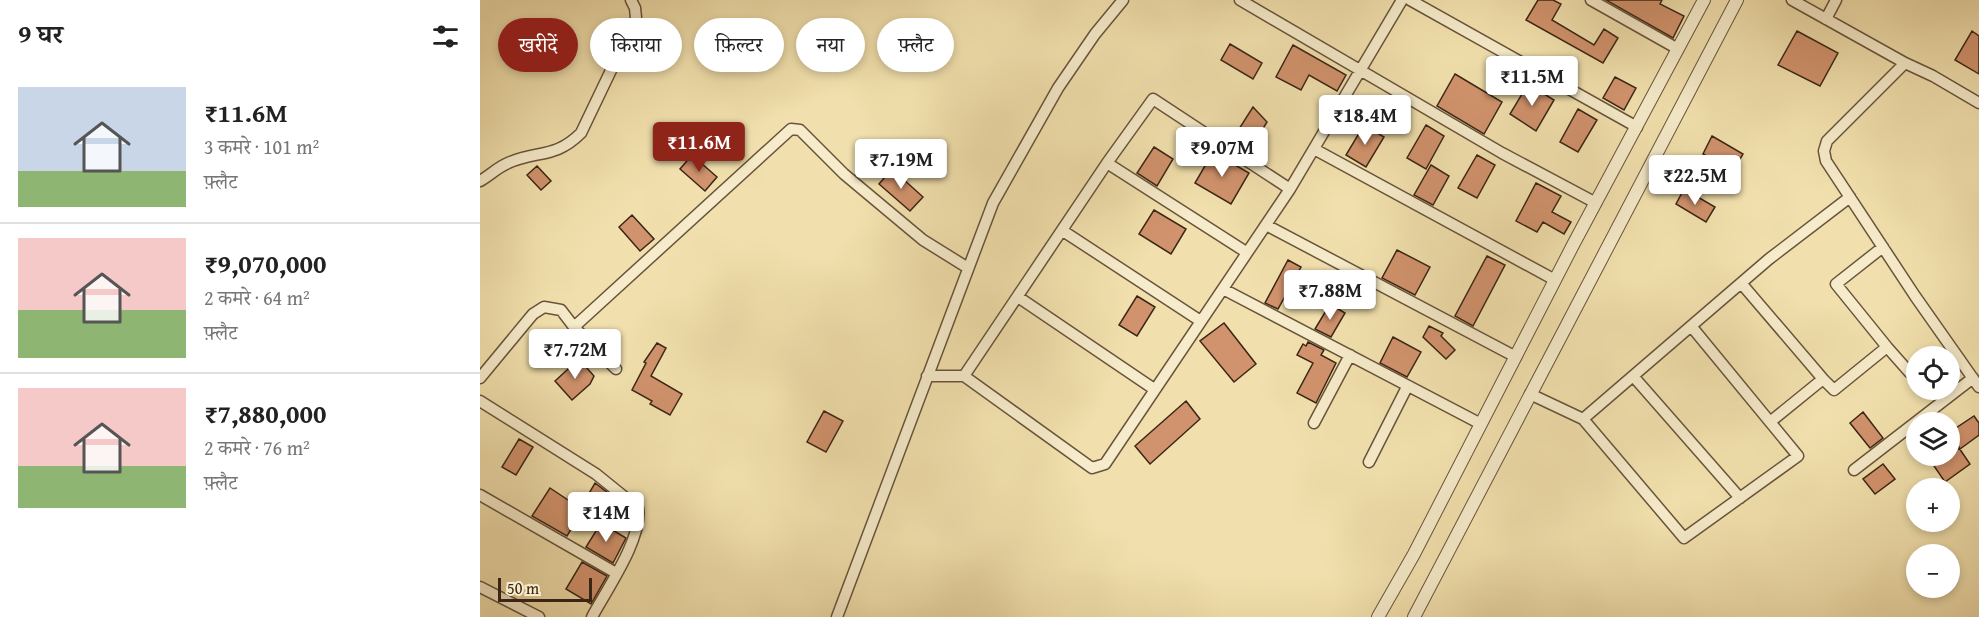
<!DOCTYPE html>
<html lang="hi">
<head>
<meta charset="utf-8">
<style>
  :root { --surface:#fff; --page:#f6f6f6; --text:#222; --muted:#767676; --line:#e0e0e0; --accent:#8f2418 }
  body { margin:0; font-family:"Gentium Book Plus","Noto Serif Devanagari",serif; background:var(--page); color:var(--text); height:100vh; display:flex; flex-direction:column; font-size:22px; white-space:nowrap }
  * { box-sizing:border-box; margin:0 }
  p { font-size:20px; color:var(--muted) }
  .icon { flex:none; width:33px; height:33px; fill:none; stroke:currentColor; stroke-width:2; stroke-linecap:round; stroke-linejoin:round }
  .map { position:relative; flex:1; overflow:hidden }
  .sheet { display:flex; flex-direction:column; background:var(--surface); width:480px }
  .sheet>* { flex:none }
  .banner { position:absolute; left:18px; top:18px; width:570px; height:54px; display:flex; gap:12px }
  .buttons { position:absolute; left:1426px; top:346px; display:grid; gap:12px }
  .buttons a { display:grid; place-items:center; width:54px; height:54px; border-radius:50%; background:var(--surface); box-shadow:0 3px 9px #0003; font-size:30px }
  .scale { position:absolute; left:18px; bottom:15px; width:94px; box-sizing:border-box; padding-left:6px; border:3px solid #3b2616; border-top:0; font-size:16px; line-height:21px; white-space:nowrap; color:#3b2616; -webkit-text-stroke:4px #f6ebca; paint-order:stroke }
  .price { position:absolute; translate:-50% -51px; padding:0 14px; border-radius:6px; background:#fff; color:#222; font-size:20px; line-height:39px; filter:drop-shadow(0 2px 3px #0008) }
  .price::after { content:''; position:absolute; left:50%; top:36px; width:18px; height:14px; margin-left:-9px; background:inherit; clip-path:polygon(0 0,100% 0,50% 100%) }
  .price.on { background:var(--accent); color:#fff }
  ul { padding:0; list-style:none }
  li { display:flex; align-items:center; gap:18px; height:150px; padding:0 18px }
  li+li { border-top:2px solid var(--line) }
  li span { display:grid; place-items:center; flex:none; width:168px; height:120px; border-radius:0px; color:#555 }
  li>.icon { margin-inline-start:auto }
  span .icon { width:72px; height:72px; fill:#fffc; stroke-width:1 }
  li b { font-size:26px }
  h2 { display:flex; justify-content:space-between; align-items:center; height:72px; padding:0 18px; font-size:26px }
  .pill { padding:0 21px; border-radius:27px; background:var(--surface); box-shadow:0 3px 9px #0003; font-size:21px; line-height:54px }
  .pill.on { background:var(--accent); color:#fff }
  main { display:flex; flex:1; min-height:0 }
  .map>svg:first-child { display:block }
  .building { fill:#d1936d; stroke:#3b2616; stroke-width:1.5 }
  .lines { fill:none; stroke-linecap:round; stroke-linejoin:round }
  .minor-casing { stroke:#68543c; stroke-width:13 }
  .tertiary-casing { stroke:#68543c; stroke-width:14 }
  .minor { stroke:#f6ebca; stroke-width:10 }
  .tertiary { stroke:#f6ebca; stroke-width:12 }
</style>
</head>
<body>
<main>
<section class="sheet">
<h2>9 घर<svg class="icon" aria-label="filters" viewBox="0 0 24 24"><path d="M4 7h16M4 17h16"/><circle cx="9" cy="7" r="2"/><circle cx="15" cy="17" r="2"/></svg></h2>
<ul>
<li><span style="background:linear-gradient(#c9d6e8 70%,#8fb573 0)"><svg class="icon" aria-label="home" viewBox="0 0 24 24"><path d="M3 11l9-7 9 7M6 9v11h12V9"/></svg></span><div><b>₹11.6M</b><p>3 कमरे · 101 m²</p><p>फ़्लैट</p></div></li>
<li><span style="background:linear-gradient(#f6c9c9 60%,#8fb573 0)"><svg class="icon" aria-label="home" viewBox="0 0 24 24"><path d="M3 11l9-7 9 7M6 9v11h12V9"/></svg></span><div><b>₹9,070,000</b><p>2 कमरे · 64 m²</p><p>फ़्लैट</p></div></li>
<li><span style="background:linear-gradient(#f6c9c9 65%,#8fb573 0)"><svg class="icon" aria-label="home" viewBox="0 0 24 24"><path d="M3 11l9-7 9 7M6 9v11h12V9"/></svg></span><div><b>₹7,880,000</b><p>2 कमरे · 76 m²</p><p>फ़्लैट</p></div></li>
</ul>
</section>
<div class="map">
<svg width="1499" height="617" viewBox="0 0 1499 617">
  <rect width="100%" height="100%" fill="#f1e0ad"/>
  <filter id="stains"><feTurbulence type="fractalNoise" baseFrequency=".00333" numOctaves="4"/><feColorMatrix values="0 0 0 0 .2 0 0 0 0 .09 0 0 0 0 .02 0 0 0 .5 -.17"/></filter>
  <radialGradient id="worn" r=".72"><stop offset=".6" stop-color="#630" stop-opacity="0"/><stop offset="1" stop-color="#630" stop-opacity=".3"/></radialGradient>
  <!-- building -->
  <path class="building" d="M1058,0H1073L1081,4L1072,20L1114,45L1124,29L1138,38L1123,63L1046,20Z
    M1126,0H1182L1180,4L1204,16L1193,38Z
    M1317,31L1358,53L1340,86L1298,65Z
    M1492,31L1499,36V74L1475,60Z
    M750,44L782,63L773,79L741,60Z
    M813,45L866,75L857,91L829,75L821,90L796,77Z
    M975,74L1022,102L1004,134L957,106Z
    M1135,77L1156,88L1144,110L1123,98Z
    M1048,84L1074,100L1056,131L1030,114Z
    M773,107L787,122L769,151L752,140Z
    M1098,109L1117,120L1098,152L1080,142Z
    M884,125L904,137L886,167L866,155Z
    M946,125L964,136L946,169L927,158Z
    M1232,136L1263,154L1253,171L1223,154Z
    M674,147L693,159L677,186L657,173Z
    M733,152L769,173L751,204L715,183Z
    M212,155L237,177L225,191L200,169Z
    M997,155L1015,165L997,198L978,188Z
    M951,165L969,176L953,205L934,195Z
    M57,166L71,181L61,190L47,175Z
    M412,169L443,197L430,211L399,184Z
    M1056,183L1081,196L1072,212L1091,222L1084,234L1063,222L1057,232L1036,221Z
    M1204,189L1235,207L1226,222L1196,204Z
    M674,210L706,229L691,254L659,234Z
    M152,215L174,239L160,251L139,227Z
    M917,250L950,267L935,295L902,278Z
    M1007,256L1025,265L993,326L975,316Z
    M808,260L821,267L798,309L785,303Z
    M657,296L675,307L657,336L639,325Z
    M850,304L865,313L851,337L835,329Z
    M744,323L776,364L754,382L720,341Z
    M949,326L963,333L961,336L975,350L966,359L943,337Z
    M913,337L941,352L927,377L900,363Z
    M828,342L844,350L841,355L856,363L836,403L817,393L833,363L817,355L823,344L826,346Z
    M177,343L186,348L171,376L202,394L190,415L170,404L172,401L152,390L166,363L164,362Z
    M99,359L114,376L110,384L92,400L75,381Z
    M706,401L720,419L670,464L655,446Z
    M344,411L363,421L346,452L327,442Z
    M1383,412L1403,438L1390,448L1370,423Z
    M1494,416L1499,423V435L1480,449L1470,432Z
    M39,439L53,447L36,475L22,467Z
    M1479,448L1490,464L1465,482L1454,466Z
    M1403,464L1415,479L1395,494L1383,479Z
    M115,483L128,493L114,515L101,507Z
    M70,488L103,510L87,536L52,516Z
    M121,523L146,538L133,563L106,547Z
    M102,562L127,576L111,604L86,589Z"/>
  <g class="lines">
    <!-- minor casing -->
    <g class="minor-casing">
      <path id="minor" d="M760,0L1022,153L1116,203
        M930,0L1157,127
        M1111,0L1198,49
        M1312,0L1425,63
        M1346,19L1356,0
        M1499,103L1453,76L1425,63L1347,141L1344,151L1346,161L1435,296L1499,387
        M834,149L1075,280
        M627,163L766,252
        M0,181C9,176 18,167 28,163C57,150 75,159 101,133L156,18L155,8L151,0
        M786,225L1036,357
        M583,231L719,320
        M1261,283L1343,379
        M743,289L1001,424
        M538,297L674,389
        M1407,347L1430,373
        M136,369L94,327L311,129L320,130L364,174L443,240L488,268
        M447,376H484L612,468L625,464L810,189L922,0
        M484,376L627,163L673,99L810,189
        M1153,376L1260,498
        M0,378L53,314L64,307L81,310L94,327
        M1050,394L1103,419L1289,259L1370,197
        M0,401L116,474L158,508C163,538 127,589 112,617
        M1103,419L1204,538L1318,456L1211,326
        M1290,422L1343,379L1354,390L1407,347L1356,284L1403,247
        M834,423L870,355
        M1429,428L1437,439
        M889,462L927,387
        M1374,470L1493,378
        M0,495L136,573
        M0,587L59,617
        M357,617L513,203L578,88L615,34L643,0"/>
    </g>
    <!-- tertiary casing -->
    <g class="tertiary-casing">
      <path id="tertiary" d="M898,617L934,554L1093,245L1224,0
        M934,617L1257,0"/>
    </g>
    <!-- minor -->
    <use href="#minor" class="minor"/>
    <!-- tertiary -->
    <use href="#tertiary" class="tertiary"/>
  </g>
  <rect width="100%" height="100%" filter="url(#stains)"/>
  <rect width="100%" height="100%" fill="url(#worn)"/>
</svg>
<div class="buttons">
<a><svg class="icon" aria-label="locate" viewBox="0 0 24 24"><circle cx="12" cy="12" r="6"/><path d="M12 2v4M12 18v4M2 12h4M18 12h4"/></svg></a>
<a><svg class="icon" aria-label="layers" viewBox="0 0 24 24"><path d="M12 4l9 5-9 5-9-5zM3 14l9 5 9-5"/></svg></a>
<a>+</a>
<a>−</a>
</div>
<div class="scale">50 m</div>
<b class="price" style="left:1052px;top:107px">₹11.5M</b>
<b class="price" style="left:885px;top:146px">₹18.4M</b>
<b class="price on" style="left:219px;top:173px">₹11.6M</b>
<b class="price" style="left:742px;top:178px">₹9.07M</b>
<b class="price" style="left:421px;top:190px">₹7.19M</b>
<b class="price" style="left:1215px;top:206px">₹22.5M</b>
<b class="price" style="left:850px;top:321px">₹7.88M</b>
<b class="price" style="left:95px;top:380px">₹7.72M</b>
<b class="price" style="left:126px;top:543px">₹14M</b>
<div class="banner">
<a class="pill on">खरीदें</a>
<a class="pill">किराया</a>
<a class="pill">फ़िल्टर</a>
<a class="pill">नया</a>
<a class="pill">फ़्लैट</a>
</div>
</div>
</main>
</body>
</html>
